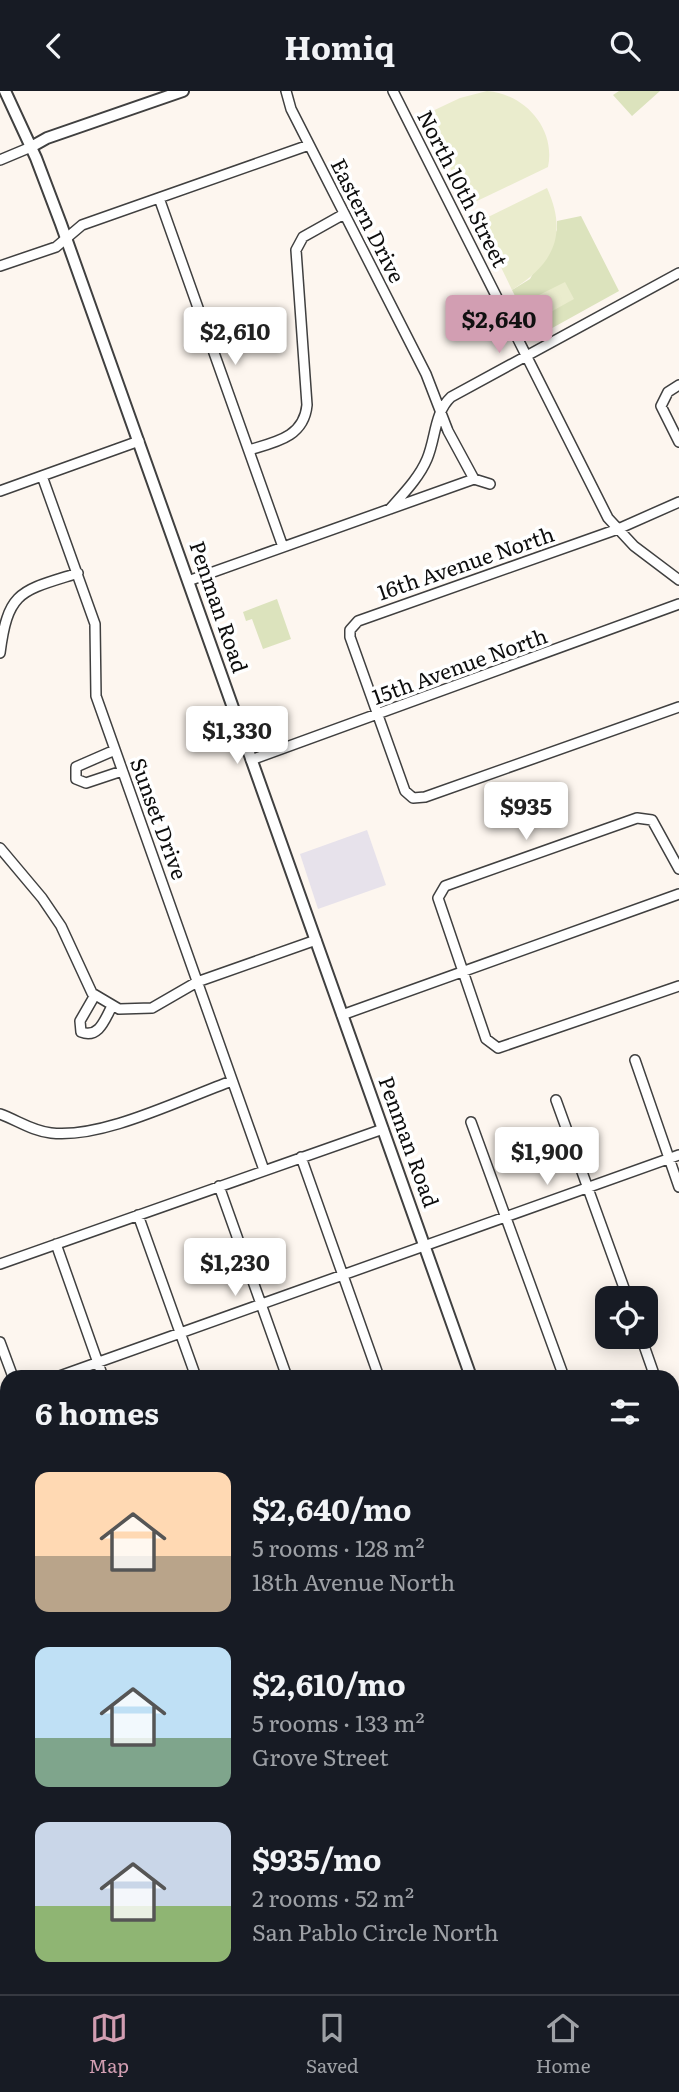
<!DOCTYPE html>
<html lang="en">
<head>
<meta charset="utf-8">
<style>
  :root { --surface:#171b24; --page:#242831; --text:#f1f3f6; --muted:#9ea1a6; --line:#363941; --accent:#d29eb2 }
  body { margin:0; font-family:Literata,serif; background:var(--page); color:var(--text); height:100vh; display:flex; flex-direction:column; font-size:26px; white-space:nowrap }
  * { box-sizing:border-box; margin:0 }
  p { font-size:23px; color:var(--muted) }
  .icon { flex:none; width:38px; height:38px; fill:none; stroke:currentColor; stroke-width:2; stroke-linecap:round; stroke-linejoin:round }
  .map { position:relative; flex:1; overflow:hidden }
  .drawer { position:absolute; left:0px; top:1279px; width:679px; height:625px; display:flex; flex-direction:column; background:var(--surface); border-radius:21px 21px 0 0; box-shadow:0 4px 18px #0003 }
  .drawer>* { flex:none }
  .controls { position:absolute; left:595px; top:1195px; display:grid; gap:14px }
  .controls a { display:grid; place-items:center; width:63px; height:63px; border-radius:14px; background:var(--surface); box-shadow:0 4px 18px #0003; font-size:35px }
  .price { position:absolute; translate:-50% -60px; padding:0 16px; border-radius:7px; background:#fff; color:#222; font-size:23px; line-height:46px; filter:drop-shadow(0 2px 4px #0008) }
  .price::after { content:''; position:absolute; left:50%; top:42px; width:21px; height:16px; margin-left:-10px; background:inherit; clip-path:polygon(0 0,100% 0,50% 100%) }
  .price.current { background:var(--accent); color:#111 }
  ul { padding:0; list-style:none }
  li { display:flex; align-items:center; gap:21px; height:175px; padding:0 35px }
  li span { display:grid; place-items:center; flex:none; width:196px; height:140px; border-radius:14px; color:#555 }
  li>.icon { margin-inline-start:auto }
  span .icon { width:84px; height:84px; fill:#fffc; stroke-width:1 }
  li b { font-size:30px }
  h2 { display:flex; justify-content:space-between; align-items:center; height:84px; padding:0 35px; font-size:30px }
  header { display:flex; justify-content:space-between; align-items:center; height:91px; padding:0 35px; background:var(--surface); font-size:32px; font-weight:700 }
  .tab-bar { display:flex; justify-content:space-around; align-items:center; height:98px; border-top:2px solid var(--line); background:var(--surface); font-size:19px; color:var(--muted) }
  .tab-bar a { display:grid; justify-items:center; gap:4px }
  .tab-bar .current { color:var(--accent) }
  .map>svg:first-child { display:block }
  .industrial { fill:#e7e2eb }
  .green { fill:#dce3bd }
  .forest { fill:#c5d29e }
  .pitch { fill:#eaeccd }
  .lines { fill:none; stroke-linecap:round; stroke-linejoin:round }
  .minor-casing { stroke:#404040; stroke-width:12 }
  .tertiary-casing { stroke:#404040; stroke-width:14 }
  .minor { stroke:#fff; stroke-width:9 }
  .tertiary { stroke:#fff; stroke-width:10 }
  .labels { text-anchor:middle; stroke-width:7; stroke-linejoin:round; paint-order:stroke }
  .street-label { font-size:21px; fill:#0d0d0d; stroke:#fff }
</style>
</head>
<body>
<header><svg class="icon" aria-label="back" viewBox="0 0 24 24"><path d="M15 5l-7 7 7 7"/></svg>Homiq<svg class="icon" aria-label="search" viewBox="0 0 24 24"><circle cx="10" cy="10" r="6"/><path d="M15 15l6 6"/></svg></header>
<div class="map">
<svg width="679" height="1903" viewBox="0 0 679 1903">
  <rect width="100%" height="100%" fill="#fdf6ef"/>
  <!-- industrial -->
  <path class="industrial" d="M367,739L386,794L318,818L300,763Z"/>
  <!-- green -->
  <path class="green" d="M619,0H660L632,25L613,4Z
    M581,125L619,200L536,246L512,199L530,188L557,139V130Z
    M277,508L291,548L263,558L252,528L246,530L243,521Z"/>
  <!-- forest -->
  <path class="forest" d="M7,1877V1897H42L45,1903H0V1880Z"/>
  <!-- pitch -->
  <path class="pitch" d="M487,0C525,3 556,38 548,76L477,110L466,109L424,24L460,7Z
    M547,97C568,143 554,173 512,199L481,135L484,128Z
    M565,191L574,208L547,223L537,205Z"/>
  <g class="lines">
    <!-- minor casing -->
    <g class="minor-casing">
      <path id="minor" d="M286,0L291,18L426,283L448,340L474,388
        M393,0L608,427L634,455L679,489
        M0,69L31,56
        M159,107L283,456
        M0,175L56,156L82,134L309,54
        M679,294L668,301L661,315L679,351
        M249,359C276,351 304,346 307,314L296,159L303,146L344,123
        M42,385L95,533L96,605L264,1079
        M474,388L490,393
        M0,400L139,350
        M679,411L618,438L358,530L350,539V546L405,700L413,707L425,706L679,616
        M390,418C403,403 419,387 427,368C436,347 434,322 451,306L679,182
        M188,490L474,388
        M0,562C8,499 21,500 78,482
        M115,659L76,676V688L86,692L122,680
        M251,669L679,513
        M0,757L42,807L61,835L92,902L119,918L152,917L197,891L316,849
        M679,778L652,729L637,727L445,795L438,807L486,948L498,957L679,895
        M95,904L80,930L81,941C99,948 105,928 112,915
        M342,924L679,803
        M635,969L679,1096
        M556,1009L628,1208
        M0,1023C17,1029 32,1040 51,1042C103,1048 181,1008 232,990
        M471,1031L564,1286
        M301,1066L379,1286
        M219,1095L287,1286
        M138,1124L196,1286
        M56,1153L103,1286
        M0,1173L383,1038
        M641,1246L655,1286
        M0,1251L13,1286
        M57,1286L679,1064
        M0,1308L7,1305
        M672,1318L679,1316
        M672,1333L679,1353
        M672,1452L679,1450
        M0,1513L7,1532
        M672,1519L679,1532
        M0,1560L7,1557
        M672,1737L679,1735
        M0,1771L3,1779
        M59,1897L61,1903
        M299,1897L301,1903
        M571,1897L581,1903
        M594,1897L595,1903
        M313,1903L334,1897"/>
    </g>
    <!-- tertiary casing -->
    <g class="tertiary-casing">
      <path id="tertiary" d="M5,0L36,67L61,133L471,1286
        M31,56L47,47L183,0
        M672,1767L679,1781"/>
    </g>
    <!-- minor -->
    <use href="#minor" class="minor"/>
    <!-- tertiary -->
    <use href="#tertiary" class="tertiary"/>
  </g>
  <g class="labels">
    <!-- street labels -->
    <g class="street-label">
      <text transform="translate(462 98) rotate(63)" y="7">North 10th Street</text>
      <text transform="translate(367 130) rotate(63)" y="7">Eastern Drive</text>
      <text transform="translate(466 473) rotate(-19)" y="7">16th Avenue North</text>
      <text transform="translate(218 516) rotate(71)" y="7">Penman Road</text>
      <text transform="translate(460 576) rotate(-20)" y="7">15th Avenue North</text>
      <text transform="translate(158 728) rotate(70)" y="7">Sunset Drive</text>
      <text transform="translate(408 1051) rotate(70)" y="7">Penman Road</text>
    </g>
  </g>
</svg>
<div class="controls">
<a><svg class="icon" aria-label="locate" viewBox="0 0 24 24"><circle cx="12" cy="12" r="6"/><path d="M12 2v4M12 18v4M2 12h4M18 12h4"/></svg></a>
</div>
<b class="price current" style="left:499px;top:264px">$2,640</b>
<b class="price" style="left:235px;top:276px">$2,610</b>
<b class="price" style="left:237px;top:675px">$1,330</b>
<b class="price" style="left:526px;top:751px">$935</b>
<b class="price" style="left:547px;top:1096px">$1,900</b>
<b class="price" style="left:235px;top:1207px">$1,230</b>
<section class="drawer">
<h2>6 homes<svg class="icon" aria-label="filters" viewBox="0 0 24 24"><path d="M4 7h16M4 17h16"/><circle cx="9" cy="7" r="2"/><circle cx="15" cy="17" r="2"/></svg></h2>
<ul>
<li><span style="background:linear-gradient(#ffd9b3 60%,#b9a48a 0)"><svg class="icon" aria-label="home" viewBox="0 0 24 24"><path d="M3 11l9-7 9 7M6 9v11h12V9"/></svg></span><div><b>$2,640/mo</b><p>5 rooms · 128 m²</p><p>18th Avenue North</p></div></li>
<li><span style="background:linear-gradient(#bfe0f5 65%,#7fa58c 0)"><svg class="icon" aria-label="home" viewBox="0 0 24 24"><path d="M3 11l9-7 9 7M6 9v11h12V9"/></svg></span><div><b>$2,610/mo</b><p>5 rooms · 133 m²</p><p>Grove Street</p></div></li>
<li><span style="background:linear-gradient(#c9d6e8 60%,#8fb573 0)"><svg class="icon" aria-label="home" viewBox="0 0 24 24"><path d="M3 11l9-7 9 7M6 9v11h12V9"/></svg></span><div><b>$935/mo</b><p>2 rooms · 52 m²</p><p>San Pablo Circle North</p></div></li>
</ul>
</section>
</div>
<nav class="tab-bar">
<a class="current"><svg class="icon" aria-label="map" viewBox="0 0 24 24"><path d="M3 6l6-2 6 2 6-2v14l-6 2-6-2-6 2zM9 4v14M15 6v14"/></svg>Map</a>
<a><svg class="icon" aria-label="saved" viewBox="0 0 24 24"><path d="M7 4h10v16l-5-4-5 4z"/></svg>Saved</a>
<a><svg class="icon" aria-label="home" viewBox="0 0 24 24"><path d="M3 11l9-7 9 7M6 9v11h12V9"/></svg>Home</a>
</nav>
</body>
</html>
